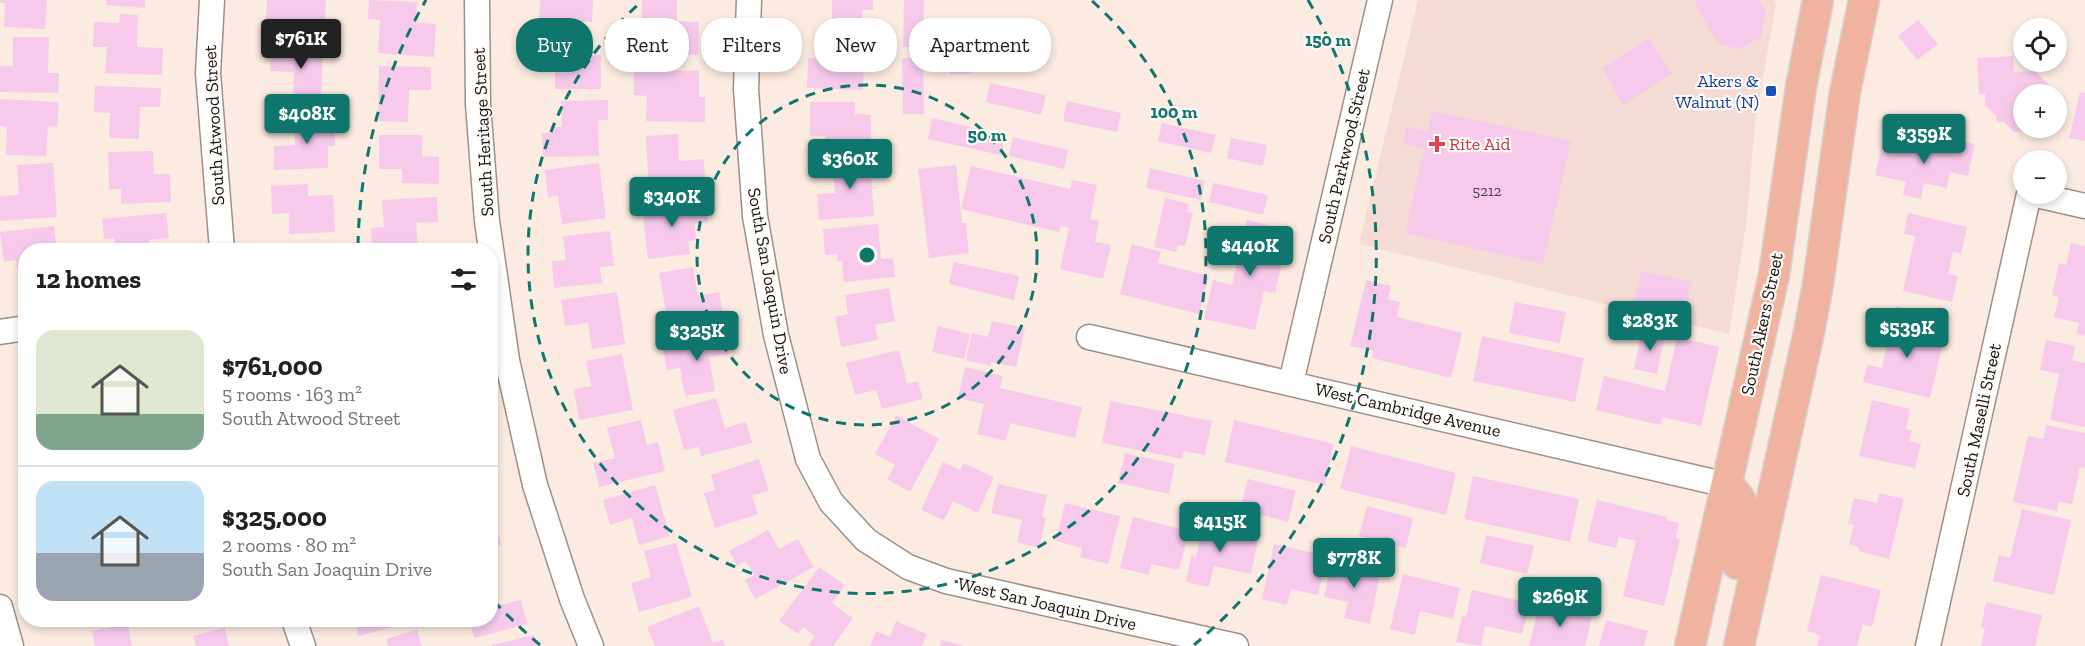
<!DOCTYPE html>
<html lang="en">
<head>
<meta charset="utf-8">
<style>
  :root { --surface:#fff; --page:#f6f6f6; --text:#202124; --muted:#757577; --line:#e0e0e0; --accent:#0f766e }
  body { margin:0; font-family:"Zilla Slab",serif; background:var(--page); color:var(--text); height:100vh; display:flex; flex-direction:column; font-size:22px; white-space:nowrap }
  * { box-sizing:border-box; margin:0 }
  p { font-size:20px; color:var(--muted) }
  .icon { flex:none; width:33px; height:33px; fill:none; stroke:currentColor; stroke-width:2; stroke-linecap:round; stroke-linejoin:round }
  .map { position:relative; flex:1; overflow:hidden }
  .sheet { position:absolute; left:18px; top:243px; width:480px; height:384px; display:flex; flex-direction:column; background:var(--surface); border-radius:24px; box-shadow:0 3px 9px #0003 }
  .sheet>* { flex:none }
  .top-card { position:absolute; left:516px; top:18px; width:570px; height:54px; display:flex; gap:12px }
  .buttons { position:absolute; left:2013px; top:18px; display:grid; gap:12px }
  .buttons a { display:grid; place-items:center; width:54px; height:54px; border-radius:50%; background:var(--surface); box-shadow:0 3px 9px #0003; font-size:30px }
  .price { position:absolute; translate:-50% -51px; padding:0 14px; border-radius:6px; background:var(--accent); color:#fff; font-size:20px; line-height:39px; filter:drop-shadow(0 2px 3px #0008) }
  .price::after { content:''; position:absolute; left:50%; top:36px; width:18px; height:14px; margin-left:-9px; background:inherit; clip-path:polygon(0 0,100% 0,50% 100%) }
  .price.on { background:#222; color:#fff }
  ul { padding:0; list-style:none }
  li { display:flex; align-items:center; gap:18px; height:150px; padding:0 18px }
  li+li { border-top:2px solid var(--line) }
  li span { display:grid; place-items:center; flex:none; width:168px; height:120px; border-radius:18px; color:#555 }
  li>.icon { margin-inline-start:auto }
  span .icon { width:72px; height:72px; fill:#fffc; stroke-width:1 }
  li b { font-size:26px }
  h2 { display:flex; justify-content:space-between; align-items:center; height:72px; padding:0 18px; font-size:26px }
  .pill { padding:0 21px; border-radius:24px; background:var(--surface); box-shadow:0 3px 9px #0003; font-size:21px; line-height:54px }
  .pill.on { background:var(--accent); color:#fff }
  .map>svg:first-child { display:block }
  .commercial { fill:#f4dbd3 }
  .building { fill:#f7caec }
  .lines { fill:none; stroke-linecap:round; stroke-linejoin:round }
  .minor-casing { stroke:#9f9086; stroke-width:27 }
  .major-casing { stroke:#d5d4d4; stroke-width:33 }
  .minor { stroke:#fff; stroke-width:24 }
  .major { stroke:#efb39f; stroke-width:30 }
  .ring { fill:none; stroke:#0f766e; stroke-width:3; stroke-dasharray:10 8 }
  .transit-dot { fill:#1a4fb4; stroke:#fffcf9; stroke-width:2 }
  .health-dot { fill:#e0444e; stroke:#fffcf9; stroke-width:2 }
  .labels { text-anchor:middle; stroke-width:4.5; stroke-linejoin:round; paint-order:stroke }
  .number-label { font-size:15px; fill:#504046 }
  .transit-label { font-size:18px; fill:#164399; stroke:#fffcf9; text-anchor:end }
  .street-label { font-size:18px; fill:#18120e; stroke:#fffcf9 }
  .health-label { font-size:18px; fill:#be3a42; stroke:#fffcf9; text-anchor:start }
  .centre { fill:#0f766e; stroke:#fffcf9; stroke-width:3 }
  .ring-label { font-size:18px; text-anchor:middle; font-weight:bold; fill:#0f766e; stroke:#fffcf9; stroke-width:4.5; stroke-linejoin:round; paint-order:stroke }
</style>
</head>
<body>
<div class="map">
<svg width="2085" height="646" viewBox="0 0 2085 646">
  <rect width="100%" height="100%" fill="#fcebe0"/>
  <!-- commercial -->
  <path class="commercial" d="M1418,0H1774L1776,4L1755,123L1747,218L1729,334L1359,244Z"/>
  <!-- building -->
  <path class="building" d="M0,0H47L45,29L4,27L5,3H0Z
    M107,0H145V8L106,5Z
    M267,0H326L325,20L306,19L305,35L265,33Z
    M369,0L417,2L416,23L436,24L434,57L378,53L380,20L368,19Z
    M540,0H593L592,22L571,21L570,27L539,25Z
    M642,0H677V21L699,22L698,55L631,52L632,25H642Z
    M832,0H873V10H862V24L832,23Z
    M904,0H924L923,47H903Z
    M1697,0H1758L1766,12L1761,37L1741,49L1719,44L1696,7Z
    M120,14L138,15L137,47L163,48L162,75L105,73L107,47H93L94,22L119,23Z
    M950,19H971V74H950Z
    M1918,20L1938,44L1917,60L1898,36Z
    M827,31L874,33L873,50H864L863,90L807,88L808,58L826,59Z
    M539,36H581V55H601V89H555V72L540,73Z
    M13,37H49L48,73H59L58,93L0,92V66H13Z
    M1649,38L1672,73L1623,105L1602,68Z
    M271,46L323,47L321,103L293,102L294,72L270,71Z
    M2013,56L2014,72L2035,71L2054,90V94H2024V128H2058V129L2014,132L2004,122H1997L1996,115L1985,106V94H1979L1977,58Z
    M902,58H923L924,114H903Z
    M379,66L431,67V90H409L408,122L378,121Z
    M634,70L699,71V97H705V122L646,121L647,96L634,95Z
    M990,83L1046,95L1041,115L986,102Z
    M95,86L161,88L160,107H140L139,139L109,138L110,113L94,112Z
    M2080,92L2085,93V141L2069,138Z
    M0,99L59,102L57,127L48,126L46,156L6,155L7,127L0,126Z
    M608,100V120H598L599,156L543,157L542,133H552V127H562L561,101Z
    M1067,101L1121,113L1117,132L1063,121Z
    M810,102H855V114L871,115V152L826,151V136H810Z
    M1432,111L1571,141L1543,264L1405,233L1424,149L1403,144L1406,126L1427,131Z
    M334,117L335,146H328V168L274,170V146L295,145L294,118Z
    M932,118L1005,135L1001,155L928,139Z
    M1162,123L1216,135L1211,153L1158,141Z
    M678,134L679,161L704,159L705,186L649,189L646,136Z
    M379,135H422V156L439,157V184L402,183V169H379Z
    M1013,137L1068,150L1064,169L1009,156Z
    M1231,138L1267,145L1263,166L1227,158Z
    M1958,140L1975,144L1968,176L1950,172L1947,188L1924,183L1921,199L1903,195L1906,182L1875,175L1883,142L1912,149L1914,143L1937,149L1939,143L1956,147Z
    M153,151L154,174H170L171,202L121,204V189H109L108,152Z
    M880,156L881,175L871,176L874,216L819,220L817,194L835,193L832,161Z
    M53,163L57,217L0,221V196L19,195L17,165Z
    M599,163L606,218L562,224L558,196L548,197L545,170Z
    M956,165L962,223H966L969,253L929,258L918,169Z
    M971,166L1070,189L1072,180L1097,185L1090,219L1099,221L1095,242L1111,245L1103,279L1060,269L1069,228L1061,226L1059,232L961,209Z
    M1150,168L1205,181L1201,200L1146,188Z
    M1213,183L1268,195L1263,215L1209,202Z
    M308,184V196L333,195L335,232L289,234V213L272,214L271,186Z
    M437,197L438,222L416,223L418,250H372L371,228L384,227L382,200Z
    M1165,198L1189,204L1187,212L1193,213L1185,246L1178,245L1176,252L1154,247Z
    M705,200L708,223L695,224L696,240L688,241L690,254L648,259L642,207Z
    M166,213L169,238L149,240L150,250H115L114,238L104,239L102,219Z
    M1908,213L1967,227L1961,254L1953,252L1948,274L1958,276L1952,302L1903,291L1915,236L1904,234Z
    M1247,220L1290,230L1275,293L1264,291L1255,330L1204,319L1213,280L1232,285Z
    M878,224L881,259L893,258L895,277L844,282L842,261H837V254L825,255L823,229Z
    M54,226L57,250H26V284L19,285L16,260L4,262L0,232Z
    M610,231L614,266L600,267L602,283L554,288L552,261L566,260L563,236Z
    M2071,243L2085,246V336L2077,334L2079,323L2054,317L2059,297L2052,295L2059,263L2066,265Z
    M1132,244L1161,252L1158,263L1209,276L1199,314L1120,294Z
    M332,245L333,250H304V249Z
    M954,262L1019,276L1014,300L949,284Z
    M693,267L698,296L719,292L724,318L669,329L659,273Z
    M1641,271L1692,282L1685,313L1634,302Z
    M1366,280L1391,286L1388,299L1400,302L1397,317L1462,333L1451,378L1372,358L1373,351L1350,346Z
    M889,288L895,321L875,325L878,340L841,347L835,317L848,314L845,295Z
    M617,292L625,344L592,349L588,323L565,326L561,300Z
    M1515,302L1566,312L1560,343L1509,333Z
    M1896,306L1918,312L1913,332L1931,336L1929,344L1942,347L1930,398L1863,382L1867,365L1882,368Z
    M992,321L1025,328L1016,367L991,362V366L966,360L972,333L988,337Z
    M938,326L970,334L964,359L932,352Z
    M725,330L729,354L709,357L715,391L685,396L680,368L667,370L663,349L699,342L698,335Z
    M1642,331L1665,335L1657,374L1634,369Z
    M1482,336L1584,358L1575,402L1473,381Z
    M1677,337L1719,347L1701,426L1662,417L1660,425L1596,410L1604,376L1665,391Z
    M2046,340L2075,346L2072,360L2085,363V427L2050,420L2059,374L2040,370Z
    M899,350L907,384L918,381L923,399L882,409L876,390L855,395L846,363Z
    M622,354L633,410L579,420L574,389L591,386L586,361Z
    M965,367L1003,376L1000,388L1082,407L1075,438L1010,423L1006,441L977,434L984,404L958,398Z
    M716,398L725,428L746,422L752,443L701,456L699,447L684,450L673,410Z
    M22,400H26V415H24Z
    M1872,400L1910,409L1906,429L1912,430L1909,441L1921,444L1915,468L1859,456Z
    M1110,401L1212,421L1205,455L1184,451L1182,459L1102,443Z
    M896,415L939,439L910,492L887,479L895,465L875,454Z
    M641,420L647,445L658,442L665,471L599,487L593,463L615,458L607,428Z
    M1234,420L1334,444L1325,485L1225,462Z
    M2046,425L2085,433V468L2080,467L2072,504L2059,502L2057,511L2013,502L2028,436L2043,439Z
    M1351,446L1456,473L1446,515L1340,489Z
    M1125,453L1175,464L1169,494L1118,483Z
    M759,459L769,490L752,496L758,514L715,528L704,493L715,490L711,475Z
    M943,462L960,470L963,463L994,477L978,513L953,501L944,520L921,510Z
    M1473,476L1579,499L1570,542L1464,519Z
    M1248,479L1296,491L1288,522L1240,509Z
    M998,484L1047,495L1042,517L1046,518L1039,548L1017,542L1022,520L991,513Z
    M655,485L670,536L639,545L632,518L610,525L603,500Z
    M1879,493L1904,499L1889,559L1858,551L1859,547L1849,544L1854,525L1848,524L1854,498L1877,503Z
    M1597,500L1667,517L1666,520L1679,523L1676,538L1680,539L1664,606L1623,596L1636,541L1619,537L1616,548L1587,541Z
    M1065,503L1120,516L1108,564L1080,557L1082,548L1056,541Z
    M1367,506L1413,518L1406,548L1359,536Z
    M2022,509L2071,520L2054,595L1993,581L1999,555L2010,558Z
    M494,517L501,545L490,547V518Z
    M1133,517L1189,531L1179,570L1151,564L1149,575L1120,568Z
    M1204,518L1230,524L1227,534L1258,540L1251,574L1214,566L1209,587L1186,582L1191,556L1196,557Z
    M768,530L779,549L798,539L814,567L755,599L745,580L754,575L746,561L737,566L729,551Z
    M1486,535L1534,546L1527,574L1480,563Z
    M676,543L692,597L639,612L631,583L651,577L644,551Z
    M1274,544L1327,556L1318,595L1291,589L1287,605L1262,599Z
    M1332,559L1381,569L1370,624L1344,618L1348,602L1324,597Z
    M819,567L845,585L832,603L853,618L833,646H811L809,644L815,636L803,627L798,634L779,621Z
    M1403,574L1460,588L1453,619L1420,611L1415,635L1390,629Z
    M1821,575L1881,590L1872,627L1863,624L1857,646H1817L1820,635L1807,631Z
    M490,588L496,606L521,600L527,624L474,638L469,620H490Z
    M1472,590L1530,603L1522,634L1485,626L1481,646L1456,642L1462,616L1466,617Z
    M1986,602L2042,615L2035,646H1981L1985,628L1981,627Z
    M1539,605L1592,617L1585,646H1529Z
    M699,606L713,643L723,640L725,646H655L647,627Z
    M354,620H393L395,626L359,636Z
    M1606,620L1648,631L1644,646H1599Z
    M896,621L927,634L922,646H870L876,631L890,637Z
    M128,624L132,646H95L92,631Z
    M225,628L229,646H196L193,636Z
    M417,630L422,646H388L386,639Z
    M534,635L537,646H492V645Z
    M941,640L962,645V646H940Z"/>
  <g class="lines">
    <!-- minor casing -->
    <g class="minor-casing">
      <path id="minor" d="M212,0L208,73L222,250
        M477,0L478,104L487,221L507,360L535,485L572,599L591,646
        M749,0L746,89L755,216L776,335L808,459L831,502L866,540L908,567L946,581L1236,646
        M2032,194L2085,206
        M0,332L26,328
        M1089,337L1727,485
        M1291,383L1380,0
        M0,607L11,646
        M294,620L303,646
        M1928,646L2029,194"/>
    </g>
    <!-- major casing -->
    <g class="major-casing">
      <path id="major" d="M1727,485C1756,508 1744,533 1737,564
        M1690,646L1774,275L1801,87L1818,0
        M1739,646L1809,332L1818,284L1845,92L1864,0"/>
    </g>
    <!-- minor -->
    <use href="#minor" class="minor"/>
    <!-- major -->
    <use href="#major" class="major"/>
  </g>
  <!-- distance rings -->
  <g class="ring">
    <circle cx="867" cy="255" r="170"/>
    <path d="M1092 1A339 339 0 1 1 642 1"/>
    <path d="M540 645A509 509 0 0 1 492 599M358 246A509 509 0 0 1 426 0M1308 0A509 509 0 0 1 1194 645"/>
  </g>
  <!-- markers -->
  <rect class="transit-dot" x="1765" y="85" width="12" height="12" rx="3"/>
  <path class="health-dot" d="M1434 135h6v6h6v6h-6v6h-6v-6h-6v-6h6z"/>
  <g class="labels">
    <!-- number labels -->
    <g class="number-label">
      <text x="1487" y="196">5212</text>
    </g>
    <!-- transit labels -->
    <g class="transit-label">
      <text x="1759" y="87">Akers &amp;<tspan x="1759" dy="21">Walnut (N)</tspan></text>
    </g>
    <!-- street labels -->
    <g class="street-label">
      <text transform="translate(214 125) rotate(-93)" y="6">South Atwood Street</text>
      <text transform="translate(483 132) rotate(-93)" y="6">South Heritage Street</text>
      <text transform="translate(1344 156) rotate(-77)" y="6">South Parkwood Street</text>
      <text transform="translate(770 281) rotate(80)" y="6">South San Joaquin Drive</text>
      <text transform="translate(1762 324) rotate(-78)" y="6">South Akers Street</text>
      <text transform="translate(1408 410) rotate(13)" y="6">West Cambridge Avenue</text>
      <text transform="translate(1979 420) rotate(-78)" y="6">South Maselli Street</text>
      <text transform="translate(1047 604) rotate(13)" y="6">West San Joaquin Drive</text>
    </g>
    <!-- health labels -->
    <g class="health-label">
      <text x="1449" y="150">Rite Aid</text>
    </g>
  </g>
  <circle cx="867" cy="255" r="9" class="centre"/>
  <g class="ring-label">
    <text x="1328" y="46">150 m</text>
    <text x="1174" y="118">100 m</text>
    <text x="987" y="141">50 m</text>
  </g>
</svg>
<div class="buttons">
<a><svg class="icon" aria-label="locate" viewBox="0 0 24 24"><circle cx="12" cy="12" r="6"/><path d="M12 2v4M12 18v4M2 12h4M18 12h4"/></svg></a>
<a>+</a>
<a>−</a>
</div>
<b class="price on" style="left:301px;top:70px">$761K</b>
<b class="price" style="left:307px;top:145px">$408K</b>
<b class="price" style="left:1924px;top:165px">$359K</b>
<b class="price" style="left:850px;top:190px">$360K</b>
<b class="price" style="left:672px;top:228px">$340K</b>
<b class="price" style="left:1250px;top:277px">$440K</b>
<b class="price" style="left:1650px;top:352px">$283K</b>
<b class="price" style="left:1907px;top:359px">$539K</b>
<b class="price" style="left:697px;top:362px">$325K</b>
<b class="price" style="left:1220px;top:553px">$415K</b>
<b class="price" style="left:1354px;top:589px">$778K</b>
<b class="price" style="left:1560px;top:628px">$269K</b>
<div class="top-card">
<a class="pill on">Buy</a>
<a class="pill">Rent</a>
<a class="pill">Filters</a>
<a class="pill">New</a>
<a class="pill">Apartment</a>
</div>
<section class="sheet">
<h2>12 homes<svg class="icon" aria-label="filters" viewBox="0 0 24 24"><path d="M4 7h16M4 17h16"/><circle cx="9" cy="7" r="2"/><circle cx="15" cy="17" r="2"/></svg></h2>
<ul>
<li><span style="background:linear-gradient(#dfe7d0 70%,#7fa58c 0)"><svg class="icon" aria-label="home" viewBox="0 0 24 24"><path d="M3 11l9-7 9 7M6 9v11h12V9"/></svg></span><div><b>$761,000</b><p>5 rooms · 163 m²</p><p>South Atwood Street</p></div></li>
<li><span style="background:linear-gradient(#bfe0f5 60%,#9aa5b1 0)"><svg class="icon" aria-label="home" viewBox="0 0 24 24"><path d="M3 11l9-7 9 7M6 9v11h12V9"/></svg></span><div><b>$325,000</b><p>2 rooms · 80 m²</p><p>South San Joaquin Drive</p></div></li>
</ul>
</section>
</div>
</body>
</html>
